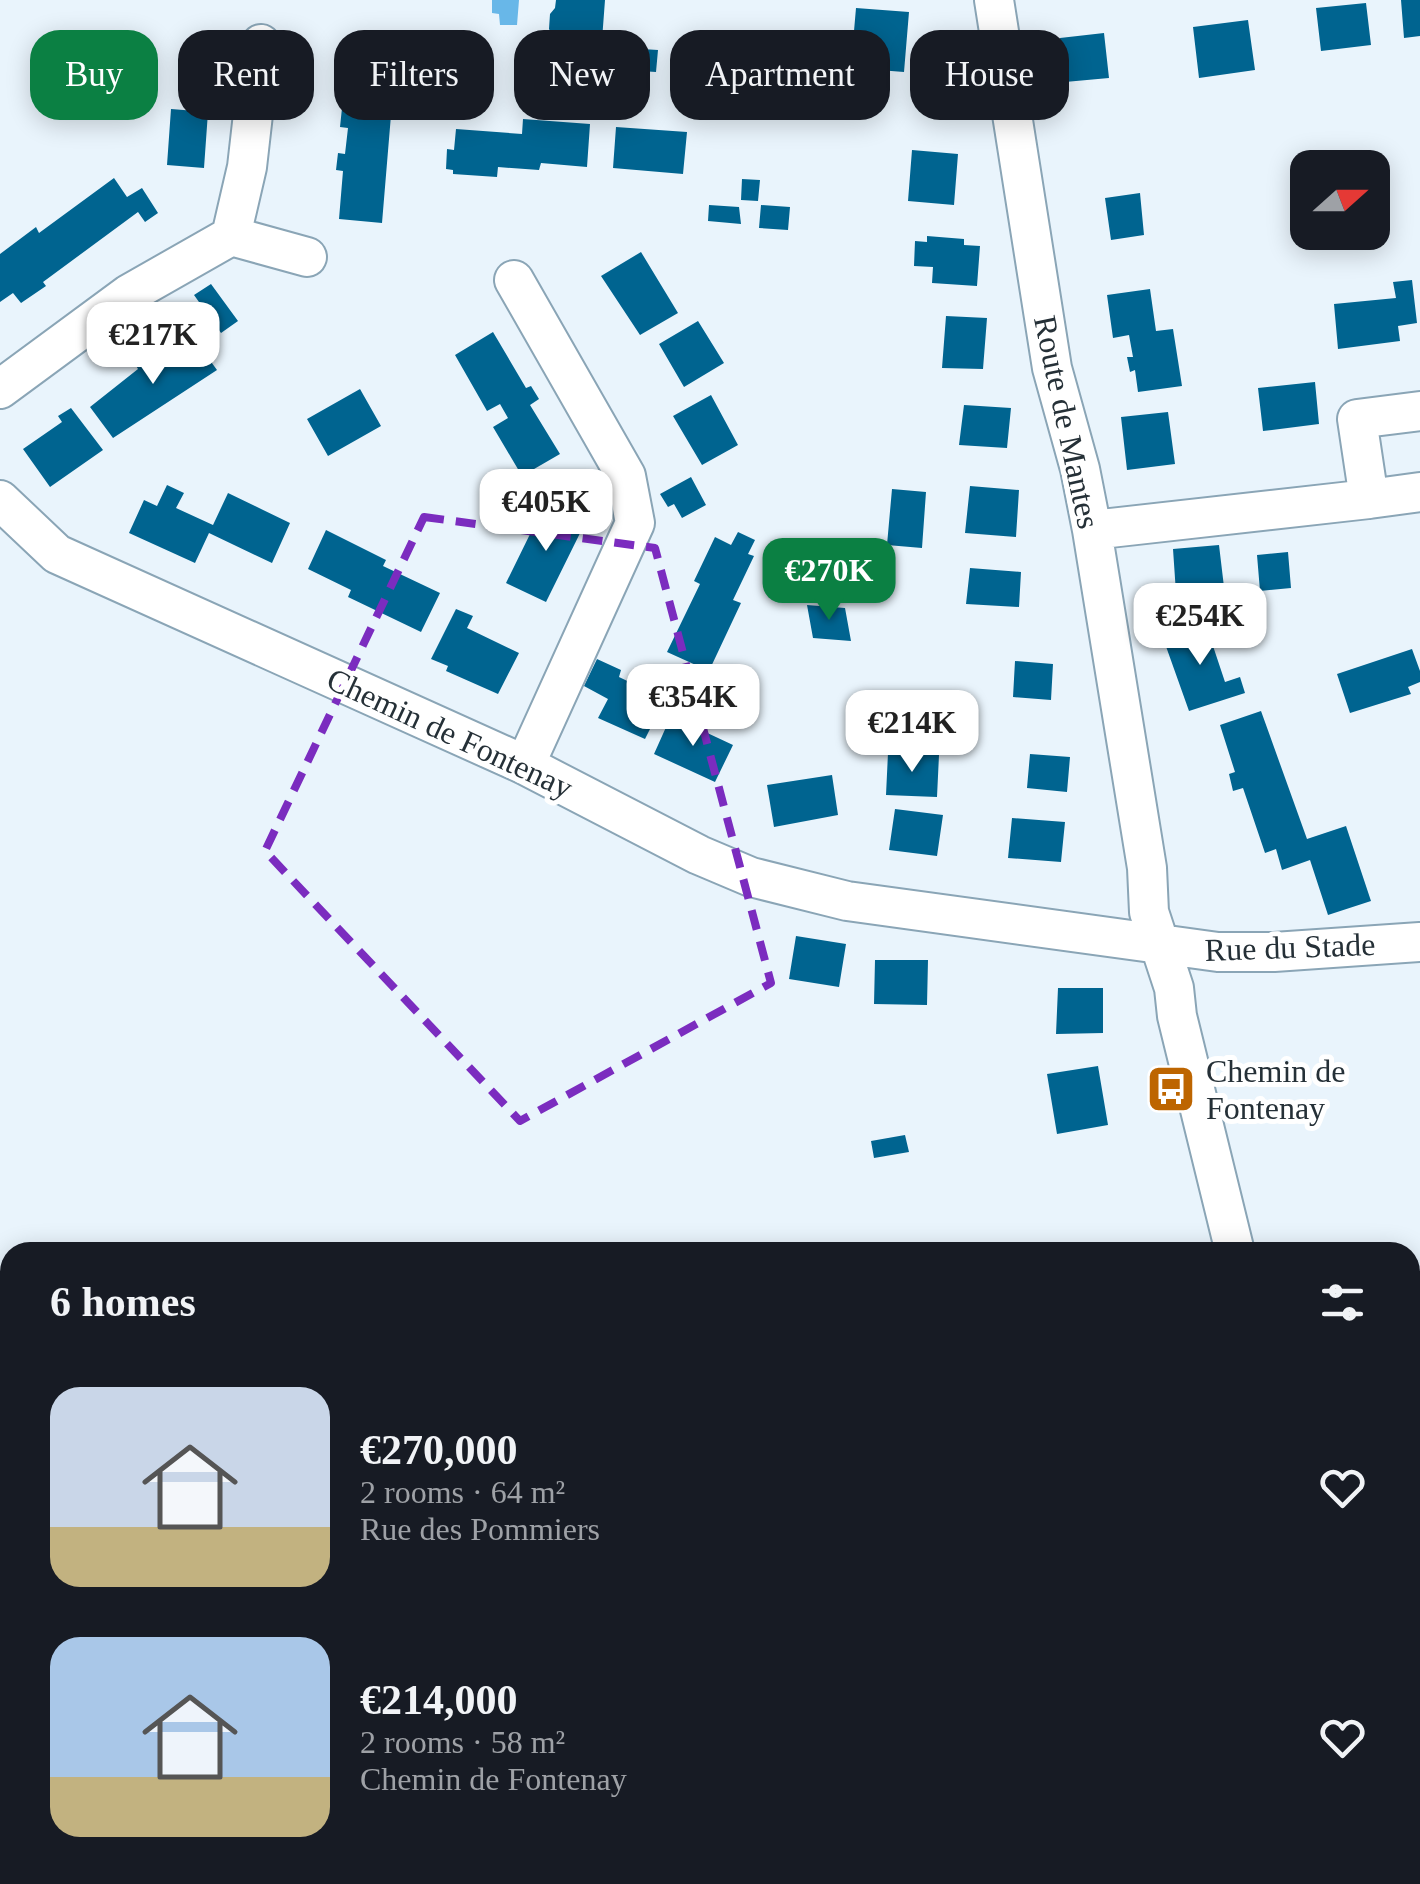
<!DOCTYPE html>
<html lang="en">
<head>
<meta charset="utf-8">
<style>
  :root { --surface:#171b24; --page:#20242c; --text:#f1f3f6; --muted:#9ea1a6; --accent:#0b8043 }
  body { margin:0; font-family:Georgia,serif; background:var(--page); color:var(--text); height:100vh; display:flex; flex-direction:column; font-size:38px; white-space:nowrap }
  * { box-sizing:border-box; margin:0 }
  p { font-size:32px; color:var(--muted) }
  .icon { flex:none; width:55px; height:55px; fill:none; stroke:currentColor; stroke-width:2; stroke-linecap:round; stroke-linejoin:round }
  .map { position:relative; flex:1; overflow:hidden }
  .panel { position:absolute; left:0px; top:1242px; width:1420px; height:642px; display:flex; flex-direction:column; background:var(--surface); border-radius:30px 30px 0 0; box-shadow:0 5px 25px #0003 }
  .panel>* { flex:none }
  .banner { position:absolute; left:30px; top:30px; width:1360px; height:90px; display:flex; gap:20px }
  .needle { width:65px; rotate:69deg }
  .tools { position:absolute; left:1290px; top:150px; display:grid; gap:20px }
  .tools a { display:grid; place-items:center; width:100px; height:100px; border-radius:20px; background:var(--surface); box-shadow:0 5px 25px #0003; font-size:50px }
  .price { position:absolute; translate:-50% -85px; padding:0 22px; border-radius:20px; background:#fff; color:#222; font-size:32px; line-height:65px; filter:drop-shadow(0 2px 5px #0008) }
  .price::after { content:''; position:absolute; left:50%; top:60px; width:30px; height:22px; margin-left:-15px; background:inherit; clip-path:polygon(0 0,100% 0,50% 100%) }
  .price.active { background:var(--accent); color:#fff }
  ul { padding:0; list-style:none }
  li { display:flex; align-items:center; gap:30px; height:250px; padding:0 50px }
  li span { display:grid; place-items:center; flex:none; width:280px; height:200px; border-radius:30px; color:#555 }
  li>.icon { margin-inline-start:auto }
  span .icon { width:120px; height:120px; fill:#fffc; stroke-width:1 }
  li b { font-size:42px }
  h2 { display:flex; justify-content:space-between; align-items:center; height:120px; padding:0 50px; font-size:42px }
  .pill { padding:0 35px; border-radius:30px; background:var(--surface); box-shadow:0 5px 25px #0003; font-size:35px; line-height:90px }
  .pill.active { background:var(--accent); color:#fff }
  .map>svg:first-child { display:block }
  .water { fill:#68b7e8 }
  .building { fill:#006490 }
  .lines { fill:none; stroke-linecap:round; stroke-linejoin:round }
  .minor-casing { stroke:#8aa5b6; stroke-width:42 }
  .minor { stroke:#fff; stroke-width:38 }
  .marked { fill:none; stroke:#7b2cbf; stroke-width:8; stroke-dasharray:20 12; stroke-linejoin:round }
  .labels { text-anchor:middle; stroke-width:10; stroke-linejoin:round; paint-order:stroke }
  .street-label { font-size:32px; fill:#253037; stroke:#fff }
  .poi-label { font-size:32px; fill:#253037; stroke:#fff; text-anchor:start }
</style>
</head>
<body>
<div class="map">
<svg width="1420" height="1884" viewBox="0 0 1420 1884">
  <rect width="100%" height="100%" fill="#e9f4fc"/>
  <!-- water -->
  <path class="water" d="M492,0H519L517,25H500L499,14L492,13Z"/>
  <!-- building -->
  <path class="building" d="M556,0H605L602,40L553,36L549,29L550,14L555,8Z
    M1401,0H1420V36L1404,38Z
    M1366,3L1371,45L1321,51L1316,8Z
    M856,8L909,12L904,72L866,69L868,32L854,31Z
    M1248,20L1255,70L1199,78L1193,27Z
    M1104,33L1109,78L1065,82L1060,38Z
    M355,45L393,49L391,67H395L382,223L339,219L343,171L336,170L338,153L345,154L348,128L340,127L342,108L348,109Z
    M626,48L658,50L656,72L625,70Z
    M171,109L208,112L204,168L167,165Z
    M523,119L590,124L587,167L541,163L539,170L498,167L497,177L453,174V170L446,169L447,149L454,150L456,129L522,134Z
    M616,127L687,132L683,174L613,168Z
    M912,150L958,154L954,205L908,201Z
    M114,178L127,197L142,188L158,213L145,222L138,212L43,282L46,286L21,303L13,293L0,302V254L36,227L39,233Z
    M742,179L760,180L758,201L741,200Z
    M1140,193L1144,235L1111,240L1105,198Z
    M709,205L739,207L741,224L708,221Z
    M761,205L790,207L788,230L759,228Z
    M927,236L964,239V245L980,246L977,286L932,283L933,267L914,266L915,241L927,242Z
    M641,252L678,313L640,335L601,276Z
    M1412,280L1417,323L1398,326L1400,341L1338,349L1334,304L1396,298L1393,282Z
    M211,284L238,321L221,333L194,295Z
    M1150,289L1156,331L1173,329L1182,386L1138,392L1135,370L1130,372L1127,357H1133L1129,335L1113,338L1107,295Z
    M946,316L987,318L983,369L942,368Z
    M698,321L724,363L684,387L659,344Z
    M493,332L526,388L531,386L539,399L530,405L560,454L522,476L493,427L508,418L500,404L487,411L455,355Z
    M193,337L217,370L113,438L90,407L138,369L134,362L149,353L155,363Z
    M1315,382L1319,424L1263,431L1258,388Z
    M360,389L381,426L328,456L307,419Z
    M711,395L738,445L702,465L673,416Z
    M964,405L1011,408L1007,448L959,445Z
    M71,408L103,450L50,487L23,449L62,422L58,416Z
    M1168,412L1175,464L1127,470L1121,417Z
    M691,477L706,505L682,518L674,504L668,507L660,494Z
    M167,485L184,493L176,508L213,525L228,493L290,523L272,563L209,533L195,563L129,533L144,500L157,506Z
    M970,486L1019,490L1016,537L965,533Z
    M892,489L926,492L922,548L887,545Z
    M556,505L586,521L546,602L506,583L533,528L543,532Z
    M326,530L386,560L383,566L440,593L421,632L348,597L351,590L308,569Z
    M738,532L755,540L748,554L754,556L733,600L741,603L709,671L667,652L700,584L694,581L715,537L731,545Z
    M1219,545L1224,587L1176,593L1173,549Z
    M1288,552L1291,588L1260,591L1257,555Z
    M970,568L1021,572L1019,607L966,604Z
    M807,605L845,608L851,641L813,638Z
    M456,609L473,616L467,628L519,653L498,694L446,671L448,666L431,659Z
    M1205,622L1225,682L1240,677L1245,693L1189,711L1163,638Z
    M1412,649L1420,671V682L1408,687L1411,694L1350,713L1337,674Z
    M597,659L621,670L619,677L665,699L645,739L598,718L608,699L584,686Z
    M1015,661L1053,664L1051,700L1013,697Z
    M1261,711L1307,839L1346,826L1371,901L1328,915L1310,860L1282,870L1276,849L1265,853L1243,788L1233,791L1229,774L1235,772L1220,725Z
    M671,716L733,745L715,782L654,754Z
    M888,753L939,755L937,797L886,795Z
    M1030,754L1070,757L1067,792L1027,788Z
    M832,775L838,815L774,827L767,785Z
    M895,809L943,815L937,856L889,850Z
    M1012,818L1065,822L1061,862L1008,858Z
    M796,936L846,944L839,987L789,979Z
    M875,960H928L927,1005L874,1004Z
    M1058,988H1103V1033L1056,1034Z
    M1098,1066L1108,1125L1057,1134L1047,1074Z
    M905,1135L909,1152L874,1158L871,1141Z
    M1420,1357V1410L1410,1412V1359Z
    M1420,1542V1589H1418L1410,1544Z
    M1420,1689V1720L1410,1722V1692Z"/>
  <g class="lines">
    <!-- minor casing -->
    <g class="minor-casing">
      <path id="minor" d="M994,0L1052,368L1080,469L1092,530L1147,868L1149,912L1174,988L1177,1016L1235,1252
        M231,236L307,257
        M514,280L626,476L635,523L525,765
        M0,389L129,294L231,236L247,167L261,44
        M1420,411L1357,419L1369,499L1420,492
        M0,500L57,554L525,765L699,855L751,877L847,901L1218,952H1274L1420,942
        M1092,530L1369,499
        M1388,1875L1390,1884"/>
    </g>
    <!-- minor -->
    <use href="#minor" class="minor"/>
  </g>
  <!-- marked area -->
  <path class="marked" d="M424,517L655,548L771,983L520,1121L265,851Z"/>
  <!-- icons -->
  <defs>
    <g id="bus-square" transform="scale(2.5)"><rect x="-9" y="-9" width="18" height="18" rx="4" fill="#bd6500" stroke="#fff"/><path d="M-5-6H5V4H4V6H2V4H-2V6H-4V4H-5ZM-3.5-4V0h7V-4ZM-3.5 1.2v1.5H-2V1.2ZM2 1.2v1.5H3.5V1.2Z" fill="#fff"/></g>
  </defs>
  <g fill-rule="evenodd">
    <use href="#bus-square" x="1171" y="1089"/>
  </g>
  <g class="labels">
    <!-- street labels -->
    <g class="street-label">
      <text transform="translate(1067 422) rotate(78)" y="11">Route de Mantes</text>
      <text transform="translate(450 733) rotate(25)" y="11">Chemin de Fontenay</text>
      <text transform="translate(1290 947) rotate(-2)" y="11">Rue du Stade</text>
    </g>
    <!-- poi labels -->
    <g class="poi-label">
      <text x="1206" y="1082">Chemin de<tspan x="1206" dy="37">Fontenay</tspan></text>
    </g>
  </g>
</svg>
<div class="tools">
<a><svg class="needle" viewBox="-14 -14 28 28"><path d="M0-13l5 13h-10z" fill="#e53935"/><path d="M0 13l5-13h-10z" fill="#9ea1a6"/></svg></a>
</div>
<b class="price" style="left:153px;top:387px">€217K</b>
<b class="price" style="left:546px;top:554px">€405K</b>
<b class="price active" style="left:829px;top:623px">€270K</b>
<b class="price" style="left:1200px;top:668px">€254K</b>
<b class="price" style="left:693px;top:749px">€354K</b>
<b class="price" style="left:912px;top:775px">€214K</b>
<div class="banner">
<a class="pill active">Buy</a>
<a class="pill">Rent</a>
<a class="pill">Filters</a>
<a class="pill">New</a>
<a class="pill">Apartment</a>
<a class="pill">House</a>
</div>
<section class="panel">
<h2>6 homes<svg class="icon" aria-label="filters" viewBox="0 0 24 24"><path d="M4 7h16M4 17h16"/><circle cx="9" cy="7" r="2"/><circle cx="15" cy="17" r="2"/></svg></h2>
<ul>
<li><span style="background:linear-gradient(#c9d6e8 70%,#c2b280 0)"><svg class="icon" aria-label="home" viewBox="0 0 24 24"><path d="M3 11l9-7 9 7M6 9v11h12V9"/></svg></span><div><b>€270,000</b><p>2 rooms · 64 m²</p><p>Rue des Pommiers</p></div><svg class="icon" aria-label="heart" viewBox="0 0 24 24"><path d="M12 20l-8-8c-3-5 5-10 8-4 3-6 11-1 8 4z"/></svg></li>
<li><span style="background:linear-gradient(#a9c7e8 70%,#c2b280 0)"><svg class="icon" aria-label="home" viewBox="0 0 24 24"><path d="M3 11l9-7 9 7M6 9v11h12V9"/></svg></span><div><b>€214,000</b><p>2 rooms · 58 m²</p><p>Chemin de Fontenay</p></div><svg class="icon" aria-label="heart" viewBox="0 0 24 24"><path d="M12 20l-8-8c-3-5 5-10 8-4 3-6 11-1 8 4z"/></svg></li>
</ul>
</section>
</div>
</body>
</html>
